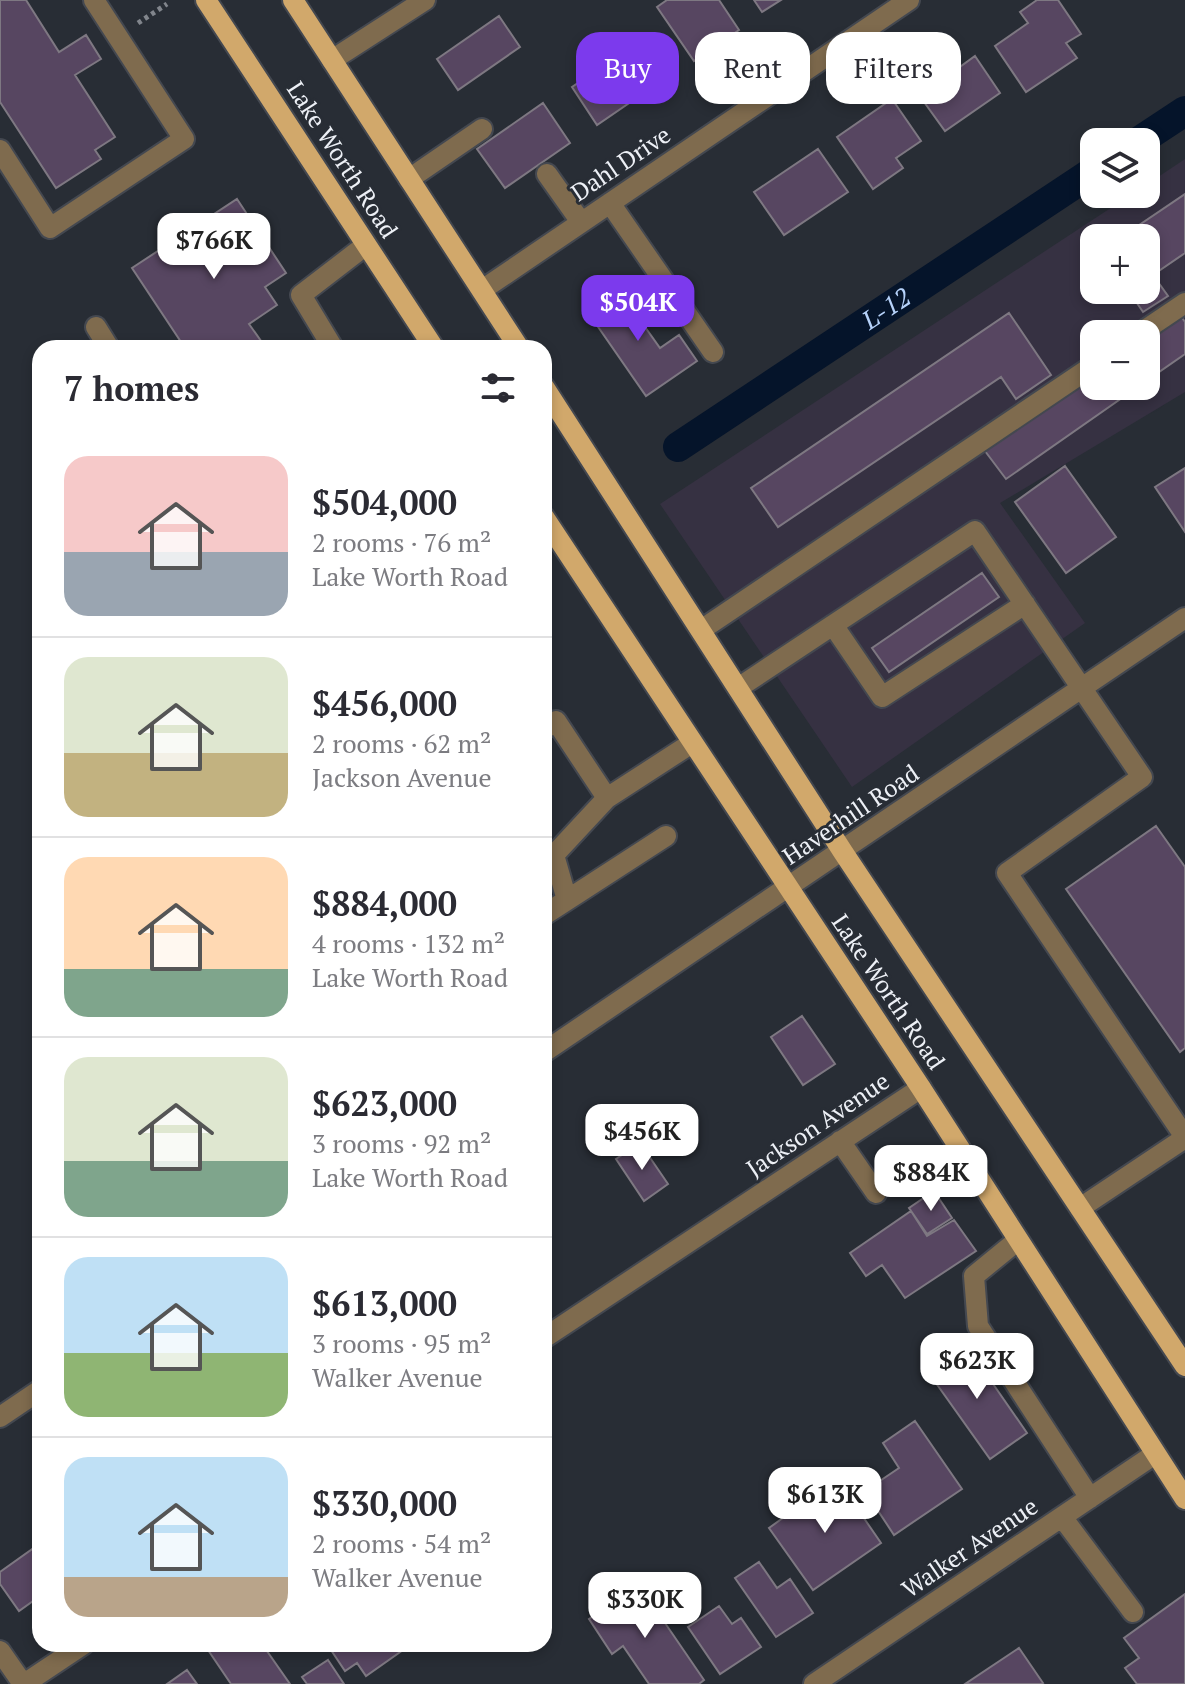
<!DOCTYPE html>
<html lang="en">
<head>
<meta charset="utf-8">
<style>
  :root { --surface:#fff; --page:#f2f2f3; --text:#2b2b33; --muted:#7c7c81; --line:#e1e1e2; --accent:#7c3aed }
  body { margin:0; font-family:"PT Serif",serif; background:var(--page); color:var(--text); height:100vh; display:flex; flex-direction:column; font-size:30px; white-space:nowrap }
  * { box-sizing:border-box; margin:0 }
  p { font-size:26px; color:var(--muted) }
  .icon { flex:none; width:44px; height:44px; fill:none; stroke:currentColor; stroke-width:2; stroke-linecap:round; stroke-linejoin:round }
  .map { position:relative; flex:1; overflow:hidden }
  .panel { position:absolute; left:32px; top:340px; width:520px; height:1312px; display:flex; flex-direction:column; background:var(--surface); border-radius:24px; box-shadow:0 4px 12px #0003 }
  .panel>* { flex:none }
  .top-card { position:absolute; left:576px; top:32px; width:488px; height:72px; display:flex; gap:16px }
  .buttons { position:absolute; left:1080px; top:128px; display:grid; gap:16px }
  .buttons a { display:grid; place-items:center; width:80px; height:80px; border-radius:16px; background:var(--surface); box-shadow:0 4px 12px #0003; font-size:40px }
  .price { position:absolute; translate:-50% -68px; padding:0 18px; border-radius:16px; background:#fff; color:#222; font-size:26px; line-height:52px; filter:drop-shadow(0 2px 4px #0008) }
  .price::after { content:''; position:absolute; left:50%; top:48px; width:24px; height:18px; margin-left:-12px; background:inherit; clip-path:polygon(0 0,100% 0,50% 100%) }
  .price.on { background:var(--accent); color:#fff }
  ul { padding:0; list-style:none }
  li { display:flex; align-items:center; gap:24px; height:200px; padding:0 32px }
  li+li { border-top:2px solid var(--line) }
  li span { display:grid; place-items:center; flex:none; width:224px; height:160px; border-radius:24px; color:#555 }
  li>.icon { margin-inline-start:auto }
  span .icon { width:96px; height:96px; fill:#fffc; stroke-width:1 }
  li b { font-size:34px }
  h2 { display:flex; justify-content:space-between; align-items:center; height:96px; padding:0 32px; font-size:34px }
  .tag { padding:0 28px; border-radius:24px; background:var(--surface); box-shadow:0 4px 12px #0003; font-size:28px; line-height:72px }
  .tag.on { background:var(--accent); color:#fff }
  .map>svg:first-child { display:block }
  .commercial { fill:#363142; fill-rule:evenodd }
  .lines { fill:none; stroke-linecap:round; stroke-linejoin:round }
  .canal { stroke:#05142a; stroke-width:30 }
  .building { fill:#574661; stroke:#7e7882; stroke-width:2 }
  .minor-casing { stroke:#444850; stroke-width:24 }
  .major-casing { stroke:#444850; stroke-width:24 }
  .path { stroke:#81858c; stroke-width:5; stroke-dasharray:4 4; stroke-linecap:butt }
  .minor { stroke:#7f6b4e; stroke-width:20 }
  .major { stroke:#d1a86b; stroke-width:20 }
  .labels { text-anchor:middle; stroke-width:6; stroke-linejoin:round; paint-order:stroke }
  .street-label { font-size:24px; fill:#edf0f6; stroke:#282d35 }
  .water-label { font-size:26px; font-style:italic; fill:#b6d2fa; stroke:#282d35 }
</style>
</head>
<body>
<div class="map">
<svg width="1185" height="1684" viewBox="0 0 1185 1684">
  <rect width="100%" height="100%" fill="#282d35"/>
  <!-- commercial -->
  <path class="commercial" d="M1185,159V392L1000,503L1085,623L852,787L660,504L1132,194H1146V185ZM1094,238H1146V290H1094ZM1094,334H1146V386H1094Z"/>
  <g class="lines">
    <!-- canal -->
    <g class="canal">
      <path d="M1138,142L1185,111"/>
      <path id="s1" d="M678,447L1094,171"/>
    </g>
  </g>
  <!-- building -->
  <path class="building" d="M0,0H26L59,52L86,35L101,59L75,75L115,137L95,150L101,159L56,188L0,102Z
    M667,0H719L739,30L694,61L657,7Z
    M754,0H781L762,12Z
    M1037,0H1058L1081,34L1066,43L1077,58L1026,92L995,46L1028,23L1020,12Z
    M499,16L520,47L458,90L437,59Z
    M628,49L654,86L597,125L572,87Z
    M975,56L1000,93L945,131L919,95L934,84L929,76L951,61L957,69Z
    M892,99L921,141L896,158L903,168L873,189L837,137Z
    M543,103L570,143L505,188L477,149Z
    M818,149L848,192L784,235L754,192Z
    M1185,194V253L1153,275L1168,296L1143,312L1128,290H1146V238H1120Z
    M237,199L286,273L265,287L277,305L249,324L266,348H185L132,268Z
    M616,286L660,348L679,335L697,361L646,396L585,308Z
    M1009,313L1051,375L1016,399L1001,377L778,527L751,488Z
    M1180,315L1185,322V354L1146,381V338Z
    M1094,375V386H1139L1006,479L985,451Z
    M1065,466L1116,537L1066,573L1015,502Z
    M1185,468V532L1155,487Z
    M982,573L999,597L889,672L872,648Z
    M1156,826L1185,867V1048L1180,1052L1066,889Z
    M802,1016L835,1064L803,1085L771,1037Z
    M640,1143L668,1184L644,1201L616,1159Z
    M934,1191L952,1218L927,1234L909,1208Z
    M911,1211L927,1236L954,1220L976,1251L905,1298L882,1265L866,1276L850,1253Z
    M964,1342L1027,1433L990,1459L926,1369Z
    M915,1421L962,1489L894,1535L865,1491L899,1468L883,1443Z
    M837,1479L881,1543L813,1590L769,1528Z
    M38,1545L40,1596L19,1611L0,1584V1572Z
    M759,1562L777,1588L790,1579L813,1613L776,1637L735,1578Z
    M639,1585L704,1680L699,1684H649L623,1646L612,1654L589,1619Z
    M1185,1594V1684H1137L1125,1668L1139,1658L1124,1638Z
    M719,1606L732,1624L741,1618L761,1647L720,1674L688,1627Z
    M210,1644H262L290,1684H231L206,1647Z
    M327,1644H399L403,1650L366,1676L357,1663L345,1671Z
    M1019,1648L1043,1683L1041,1684H965Z
    M328,1660L344,1684H307L302,1677Z
    M187,1670L197,1684H167Z"/>
  <g class="lines">
    <!-- minor casing -->
    <g class="minor-casing">
      <path id="minor" d="M332,60L425,0
        M0,150L50,228L184,139L94,0
        M547,174L581,222
        M409,179L482,129
        M610,203L713,352
        M482,290L909,0
        M96,327L109,348
        M1139,334L1185,303
        M333,348L301,295L366,245
        M833,625L882,697L1025,604
        M701,630L1094,365
        M738,688L975,531L1142,777L1007,873L1185,1137
        M544,729L556,721L607,798
        M567,900L554,855L607,798L692,743
        M544,915L666,836
        M544,1052L1185,618
        M840,1141L876,1193
        M1080,1208L1185,1138
        M1018,1240L974,1276L978,1326L1090,1498
        M544,1338L921,1088
        M0,1417L40,1390
        M1062,1517L1133,1612
        M0,1651L23,1684
        M24,1684L84,1644
        M814,1684L1155,1454"/>
    </g>
    <!-- major casing -->
    <g class="major-casing">
      <path id="major" d="M206,0L434,348
        M293,0L519,348
        M544,387L843,852L1185,1366
        M544,517L921,1088L1185,1499"/>
    </g>
    <!-- path -->
    <path class="path" d="M138,23L167,4"/>
    <!-- minor -->
    <use href="#minor" class="minor"/>
    <!-- major -->
    <use href="#major" class="major"/>
  </g>
  <g class="labels">
    <!-- street labels -->
    <g class="street-label">
      <text transform="translate(342 160) rotate(57)" y="8">Lake Worth Road</text>
      <text transform="translate(621 164) rotate(-34)" y="8">Dahl Drive</text>
      <text transform="translate(851 815) rotate(-34)" y="8">Haverhill Road</text>
      <text transform="translate(888 992) rotate(56)" y="8">Lake Worth Road</text>
      <text transform="translate(818 1125) rotate(-34)" y="8">Jackson Avenue</text>
      <text transform="translate(970 1548) rotate(-34)" y="8">Walker Avenue</text>
    </g>
    <!-- water labels -->
    <g class="water-label">
      <text dy="9" stroke="none"><textPath href="#s1" startOffset="250">L-12</textPath></text>
    </g>
  </g>
</svg>
<div class="buttons">
<a><svg class="icon" aria-label="layers" viewBox="0 0 24 24"><path d="M12 4l9 5-9 5-9-5zM3 14l9 5 9-5"/></svg></a>
<a>+</a>
<a>−</a>
</div>
<b class="price" style="left:214px;top:281px">$766K</b>
<b class="price on" style="left:638px;top:343px">$504K</b>
<b class="price" style="left:642px;top:1172px">$456K</b>
<b class="price" style="left:931px;top:1213px">$884K</b>
<b class="price" style="left:977px;top:1401px">$623K</b>
<b class="price" style="left:825px;top:1535px">$613K</b>
<b class="price" style="left:645px;top:1640px">$330K</b>
<div class="top-card">
<a class="tag on">Buy</a>
<a class="tag">Rent</a>
<a class="tag">Filters</a>
</div>
<section class="panel">
<h2>7 homes<svg class="icon" aria-label="filters" viewBox="0 0 24 24"><path d="M4 7h16M4 17h16"/><circle cx="9" cy="7" r="2"/><circle cx="15" cy="17" r="2"/></svg></h2>
<ul>
<li><span style="background:linear-gradient(#f6c9c9 60%,#9aa5b1 0)"><svg class="icon" aria-label="home" viewBox="0 0 24 24"><path d="M3 11l9-7 9 7M6 9v11h12V9"/></svg></span><div><b>$504,000</b><p>2 rooms · 76 m²</p><p>Lake Worth Road</p></div></li>
<li><span style="background:linear-gradient(#dfe7d0 60%,#c2b280 0)"><svg class="icon" aria-label="home" viewBox="0 0 24 24"><path d="M3 11l9-7 9 7M6 9v11h12V9"/></svg></span><div><b>$456,000</b><p>2 rooms · 62 m²</p><p>Jackson Avenue</p></div></li>
<li><span style="background:linear-gradient(#ffd9b3 70%,#7fa58c 0)"><svg class="icon" aria-label="home" viewBox="0 0 24 24"><path d="M3 11l9-7 9 7M6 9v11h12V9"/></svg></span><div><b>$884,000</b><p>4 rooms · 132 m²</p><p>Lake Worth Road</p></div></li>
<li><span style="background:linear-gradient(#dfe7d0 65%,#7fa58c 0)"><svg class="icon" aria-label="home" viewBox="0 0 24 24"><path d="M3 11l9-7 9 7M6 9v11h12V9"/></svg></span><div><b>$623,000</b><p>3 rooms · 92 m²</p><p>Lake Worth Road</p></div></li>
<li><span style="background:linear-gradient(#bfe0f5 60%,#8fb573 0)"><svg class="icon" aria-label="home" viewBox="0 0 24 24"><path d="M3 11l9-7 9 7M6 9v11h12V9"/></svg></span><div><b>$613,000</b><p>3 rooms · 95 m²</p><p>Walker Avenue</p></div></li>
<li><span style="background:linear-gradient(#bfe0f5 75%,#b9a48a 0)"><svg class="icon" aria-label="home" viewBox="0 0 24 24"><path d="M3 11l9-7 9 7M6 9v11h12V9"/></svg></span><div><b>$330,000</b><p>2 rooms · 54 m²</p><p>Walker Avenue</p></div></li>
</ul>
</section>
</div>
</body>
</html>
